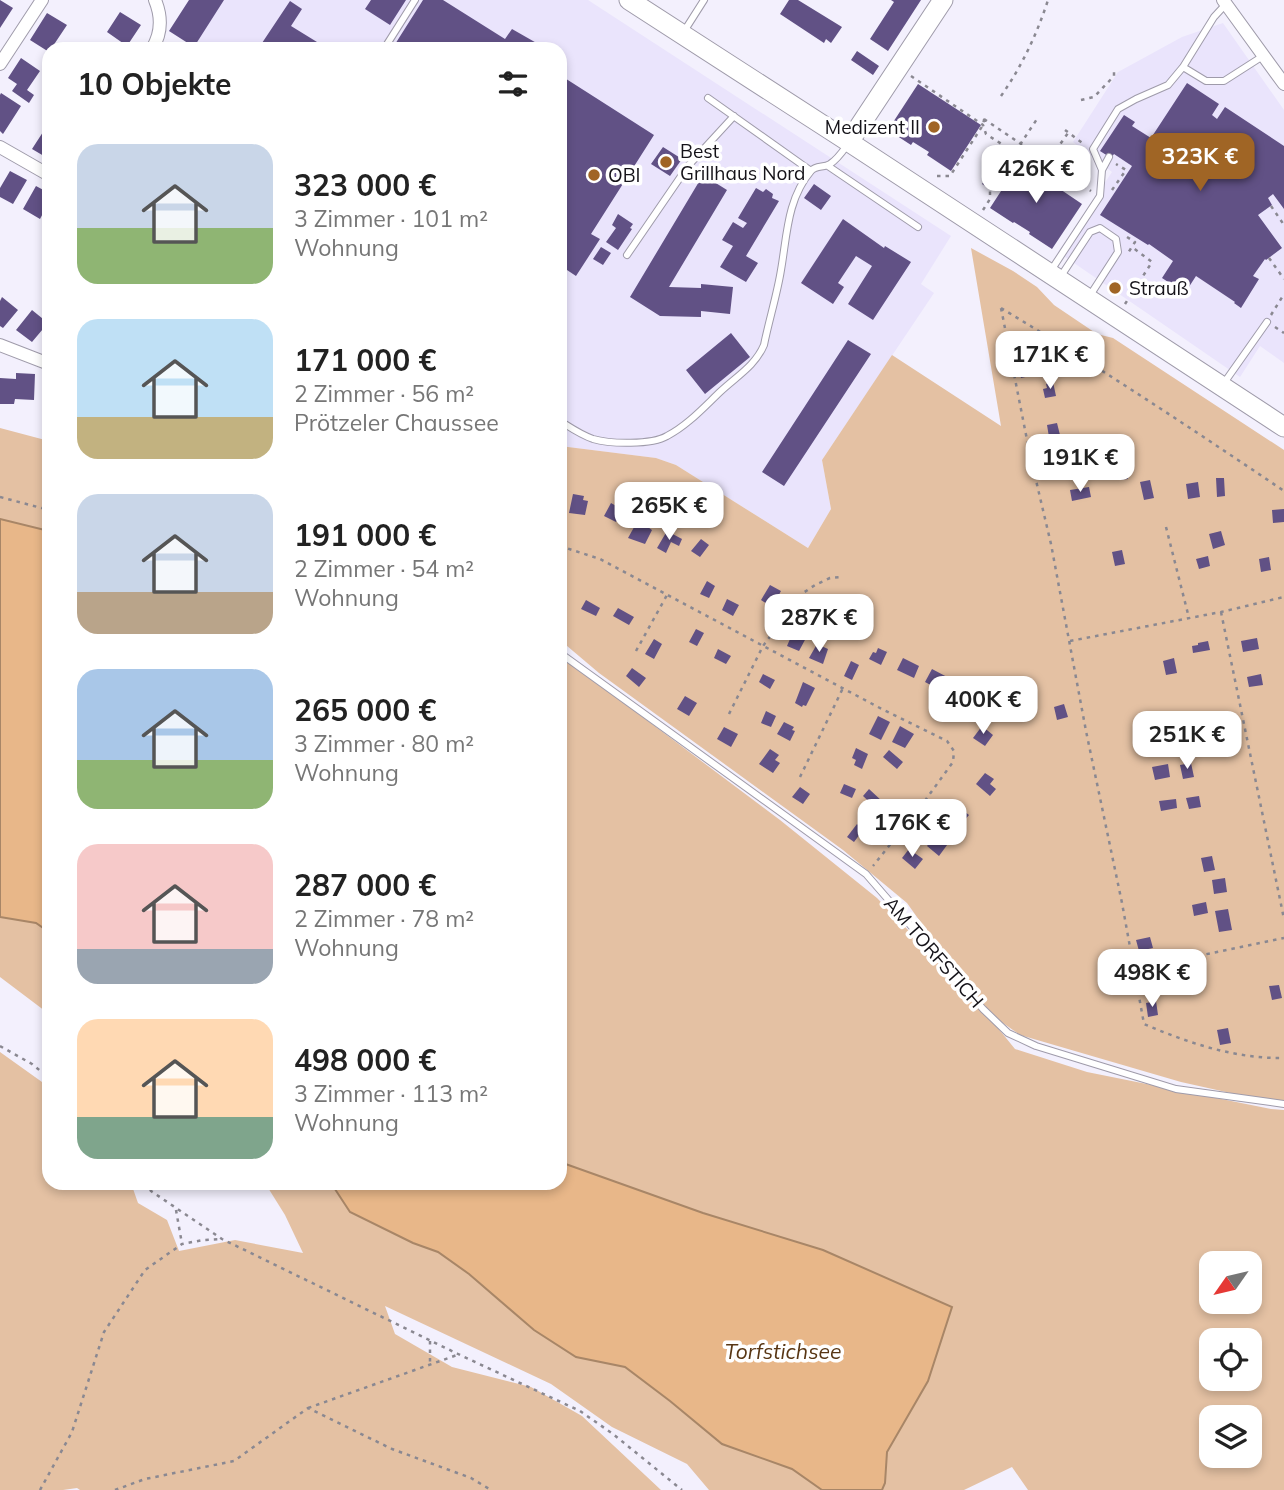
<!DOCTYPE html>
<html lang="de">
<head>
<meta charset="utf-8">
<style>
  :root { --surface:#fff; --page:#f2f2f2; --text:#222; --muted:#767676; --accent:#a06525 }
  body { margin:0; font-family:Mulish,sans-serif; background:var(--page); color:var(--text); height:100vh; display:flex; flex-direction:column; font-size:26px; white-space:nowrap }
  * { box-sizing:border-box; margin:0 }
  p { font-size:23px; color:var(--muted) }
  .icon { flex:none; width:38px; height:38px; fill:none; stroke:currentColor; stroke-width:2; stroke-linecap:round; stroke-linejoin:round }
  .map { position:relative; flex:1; overflow:hidden }
  .sheet { position:absolute; left:42px; top:42px; width:525px; height:1148px; display:flex; flex-direction:column; background:var(--surface); border-radius:21px; box-shadow:0 4px 10px #0003 }
  .sheet>* { flex:none }
  .needle { width:46px; rotate:236deg }
  .fabs { position:absolute; left:1199px; top:1251px; display:grid; gap:14px }
  .fabs a { display:grid; place-items:center; width:63px; height:63px; border-radius:14px; background:var(--surface); box-shadow:0 4px 10px #0003; font-size:35px }
  .price { position:absolute; translate:-50% -60px; padding:0 16px; border-radius:14px; background:#fff; color:#222; font-size:23px; line-height:46px; filter:drop-shadow(0 2px 4px #0008) }
  .price::after { content:''; position:absolute; left:50%; top:42px; width:21px; height:16px; margin-left:-10px; background:inherit; clip-path:polygon(0 0,100% 0,50% 100%) }
  .price.on { background:var(--accent); color:#fff }
  ul { padding:0; list-style:none }
  li { display:flex; align-items:center; gap:21px; height:175px; padding:0 35px }
  li span { display:grid; place-items:center; flex:none; width:196px; height:140px; border-radius:21px; color:#555 }
  li>.icon { margin-inline-start:auto }
  span .icon { width:84px; height:84px; fill:#fffc; stroke-width:1 }
  li b { font-size:30px }
  h2 { display:flex; justify-content:space-between; align-items:center; height:84px; padding:0 35px; font-size:30px }
  .map>svg:first-child { display:block }
  .built { fill:#eae4fc }
  .green { fill:#e4c1a3; fill-rule:evenodd }
  .water { fill:#e8b789; stroke:#a88667; stroke-width:2 }
  .building { fill:#615185 }
  .lines { fill:none; stroke-linecap:round; stroke-linejoin:round }
  .lane-casing { stroke:#9f9baa; stroke-width:8 }
  .street-casing { stroke:#9f9baa; stroke-width:14 }
  .secondary-casing { stroke:#9f9baa; stroke-width:21 }
  .path { stroke:#8a8891; stroke-width:2.5; stroke-dasharray:3.5 5; stroke-linecap:butt }
  .lane { stroke:#fff; stroke-width:6 }
  .street { stroke:#fff; stroke-width:12 }
  .secondary { stroke:#fff; stroke-width:19 }
  .poi-dot { fill:#a06525; stroke:#fff; stroke-width:2.5 }
  .labels { text-anchor:middle; stroke-width:7; stroke-linejoin:round; paint-order:stroke }
  .poi-label { font-size:19px; fill:#141218; stroke:#fff; text-anchor:start }
  .street-label { font-size:19px; fill:#141218; stroke:#fff }
  .water-label { font-size:21px; font-style:italic; fill:#583614; stroke:#fff }
</style>
</head>
<body>
<div class="map">
<svg width="1284" height="1490" viewBox="0 0 1284 1490">
  <rect width="100%" height="100%" fill="#f3f0fd"/>
  <!-- built -->
  <path class="built" d="M189,0H588L951,236L921,284L934,293L822,460L831,509L808,548L676,465L656,458L560,446V49H198L169,31Z
    M1223,23L1284,110V363L1260,346L1240,377L1058,252L1112,172L1073,142L1118,72L1182,37Z"/>
  <!-- green -->
  <path class="green" d="M971,248L1013,271L1037,287L1054,305L1097,334L1113,338L1284,450V1105L1181,1082L1020,1035L990,1014L971,993L907,903L843,850L599,673L560,640V446L656,458L676,465L808,548L831,509L822,460L892,355L1001,426Z
    M0,428L49,441V531L0,519Z
    M560,655L780,820L877,898L971,995L1015,1049L1087,1072L1271,1109L1284,1110V1490H1028L1012,1467L964,1490H709L687,1464L612,1427L551,1384L385,1306L395,1334L452,1367L531,1387L582,1416L661,1490H80L77,1488L63,1490H0V1052L49,1087V1183H131L138,1203L167,1220L179,1251L235,1240L303,1253L285,1215L265,1183H367L823,1250L703,1213L560,1162ZM1211,1264H1250V1302H1211ZM1211,1340H1250V1379H1211ZM1211,1418H1250V1456H1211Z
    M0,880L49,884V1014L0,977Z"/>
  <!-- water -->
  <path class="water" d="M0,519L49,531V932L36,923L0,917Z
    M560,1162L703,1213L823,1250L952,1307L928,1381L887,1452L885,1483L882,1490H822L792,1469L722,1444L670,1401L625,1367L576,1357L534,1330L469,1274L438,1252L413,1243L350,1212L331,1183H560Z"/>
  <!-- building -->
  <path class="building" d="M0,0L13,8L0,28Z
    M189,0H224L194,47L169,31Z
    M371,0H406L390,25L365,9Z
    M423,0H443L505,39L512,29L547,49H392Z
    M789,0H798L842,27L831,43L826,39L824,43L780,14Z
    M891,0H921L888,51L870,39L894,2Z
    M290,1L302,9L291,26L317,42L312,49H258Z
    M120,12L141,25L127,46L107,32Z
    M47,13L67,25L51,49H49V52L30,40Z
    M857,51L879,66L873,75L851,60Z
    M21,58L40,71L27,90L34,95L29,103L12,91L17,84L8,78Z
    M560,75L654,135L591,234L600,239L576,276L567,270L560,282Z
    M1187,83L1219,104L1212,115L1217,119L1225,107L1284,146V209L1273,194L1268,198L1272,205L1258,215L1282,248L1266,260L1265,259L1253,276L1259,279L1241,308L1234,303L1235,302L1196,276L1185,293L1162,278L1173,261L1149,244L1148,245L1100,215L1132,166L1114,154L1111,158L1100,151L1124,115L1135,122L1132,126L1151,138Z
    M918,84L981,125L951,171L927,155L929,152L913,142L911,145L888,130Z
    M1,93L21,106L3,134L0,131V95Z
    M43,132L49,136V159L32,149Z
    M663,147L682,159L670,176L651,164Z
    M1020,162L1082,204L1052,249L1029,234L1030,232L1014,222L1013,223L990,208Z
    M993,169L999,173L988,188L982,184Z
    M10,171L27,180L13,204L0,197V188Z
    M703,175L727,190L669,287L701,288V284L733,287L730,314L701,311V317L660,316L630,297Z
    M814,184L831,196L821,210L804,198Z
    M36,186L49,193V202L40,219L23,209Z
    M756,188L763,192L766,189L773,194L772,198L779,201L746,256L758,263L746,282L720,267L733,246L722,240L733,222L743,228L747,223L738,218Z
    M618,214L633,224L630,228L632,229L618,250L606,242L616,228L612,225Z
    M843,219L884,248L885,246L911,262L873,320L848,304L872,266L856,256L838,283L844,287L833,304L801,283Z
    M601,247L611,253L603,265L593,259Z
    M2,297L18,310L3,328L0,326V301Z
    M32,310L48,323L32,342L16,330Z
    M731,333L750,357L705,394L686,370Z
    M848,340L871,354L784,486L762,472Z
    M1031,361L1034,375L1021,378L1018,363Z
    M16,373L35,374L34,400L15,399L14,404H0V378L16,379Z
    M1053,382L1056,396L1045,398L1043,389L1047,388L1046,384Z
    M1057,423L1060,435L1049,437L1047,425Z
    M1062,444L1065,459L1054,461L1051,446Z
    M1103,461L1107,478L1095,480L1092,463Z
    M1125,461L1128,479L1119,480L1116,463Z
    M1216,478H1224L1225,496L1217,497Z
    M1150,480L1154,498L1144,500L1140,482Z
    M1198,482L1200,497L1188,499L1186,484Z
    M1089,487L1091,497L1072,501L1070,490Z
    M573,494L584,496L583,500L588,501L585,515L569,513Z
    M611,503L623,510L616,522L604,516Z
    M1284,509V522L1273,523L1272,510Z
    M638,520L652,530L645,544L628,538Z
    M667,531L682,539L679,546L671,542L666,553L657,548Z
    M1221,531L1225,545L1213,549L1209,534Z
    M701,539L709,545L700,557L691,551Z
    M1122,550L1125,564L1115,566L1112,552Z
    M1208,556L1210,566L1199,569L1196,559Z
    M1269,557L1271,570L1261,572L1259,559Z
    M707,581L715,586L709,598L700,594Z
    M770,585L781,591L774,604L771,602L769,605L761,600Z
    M727,599L739,605L733,616L722,610Z
    M586,600L600,608L596,616L581,609Z
    M618,608L634,617L629,625L613,616Z
    M696,629L704,633L697,646L689,642Z
    M793,632L806,638L799,651L787,646Z
    M1257,638L1259,649L1243,652L1241,641Z
    M654,639L662,644L654,659L645,654Z
    M1208,641L1210,650L1193,653L1192,646L1198,645V643Z
    M817,644L828,649L823,664L809,658Z
    M878,648L887,652L881,665L869,659L873,652L876,653Z
    M718,649L731,656L726,664L714,658Z
    M903,658L919,666L914,678L897,670Z
    M1174,658L1177,673L1166,675L1163,661Z
    M851,661L859,665L852,680L844,676Z
    M632,668L646,678L639,687L626,676Z
    M932,669L949,678L942,691L925,682Z
    M763,674L775,680L770,689L759,682Z
    M1261,674L1263,685L1249,687L1247,677Z
    M803,682L815,688L806,706L803,705L802,707L795,703Z
    M962,691L977,699L971,712L956,704Z
    M685,696L697,703L689,716L677,709Z
    M1064,704L1068,717L1057,720L1054,707Z
    M766,711L776,716L771,727L761,723Z
    M878,716L890,722L881,740L869,734Z
    M784,722L794,727L792,730L795,731L790,741L777,734Z
    M900,726L914,734L905,748L892,742Z
    M982,726L993,735L985,746L973,738Z
    M724,727L738,734L731,747L717,739Z
    M856,748L868,754L862,769L854,765L856,760L852,758Z
    M770,749L779,755L775,760L780,763L773,773L759,764Z
    M889,750L903,762L897,769L883,757Z
    M1191,763L1194,777L1183,779L1180,765Z
    M1168,764L1170,777L1155,780L1152,767Z
    M985,773L994,779L990,784L996,789L990,796L976,784Z
    M844,784L856,789L852,798L840,793Z
    M800,787L810,794L803,804L792,797Z
    M869,789L883,802L877,809L863,796Z
    M1199,796L1201,807L1189,809L1186,798Z
    M1176,799L1177,808L1161,811L1159,801Z
    M956,805L969,815L963,822L950,812Z
    M857,824L863,830L854,842L847,837Z
    M944,836L950,841L939,856L927,846L934,837L940,841Z
    M909,849L923,859L915,869L902,858Z
    M1212,856L1215,870L1204,872L1201,858Z
    M1225,878L1227,892L1214,894L1212,880Z
    M1206,902L1208,913L1194,916L1192,905Z
    M1228,909L1232,930L1219,932L1215,911Z
    M1150,937L1153,948L1139,951L1136,940Z
    M1279,985L1282,998L1272,1000L1269,986Z
    M1156,1001L1158,1015L1148,1017L1146,1003Z
    M1228,1028L1231,1043L1220,1045L1217,1030Z"/>
  <g class="lines">
    <!-- lane casing -->
    <g class="lane-casing">
      <path id="lane" d="M1226,4L1214,17L1183,67L1206,81H1224L1263,56
        M683,33L704,0
        M384,49L415,0
        M708,98L811,171
        M828,166L918,227
        M1102,170L1109,157
        M627,255L688,166L734,116
        M1050,272L1100,196L1102,170L1093,149L1118,109L1136,99L1168,85L1183,67
        M1061,276L1090,232L1100,228L1116,239L1118,252L1089,297
        M1224,383L1267,322
        M560,421C571,428 581,435 593,439C610,444 652,445 667,436C688,425 704,407 721,391C737,376 755,366 764,345C769,320 777,295 781,270C787,236 787,199 811,171C816,165 824,168 830,164C838,159 843,151 848,144
        M560,653L866,874L983,1009L1008,1033L1036,1046L1176,1089L1284,1104"/>
    </g>
    <!-- street casing -->
    <g class="street-casing">
      <path id="street" d="M1223,0L1284,84
        M152,49C162,33 162,17 155,0
        M0,64L42,0
        M0,147L49,175
        M0,345L49,364"/>
    </g>
    <!-- secondary casing -->
    <g class="secondary-casing">
      <path id="secondary" d="M629,0L849,142L1284,427
        M849,142L943,0"/>
    </g>
    <!-- path -->
    <path class="path" d="M911,76L983,125L986,134L1042,170L1068,133
      M1001,96C1022,66 1037,34 1048,0
      M1081,100L1094,97L1114,76V68
      M984,119L1091,191
      M1065,130L1085,145
      M937,176H950L983,125L985,115
      M1112,190L1126,170L1116,164
      M1271,206L1284,225
      M983,210L990,199V190L1037,119
      M1127,237L1135,242L1128,253
      M1269,258L1284,279
      M1125,304L1152,262L1132,247
      M1001,308L1030,455L1051,544L1086,731L1122,903L1144,1024C1188,1043 1236,1059 1284,1058
      M1001,308C1097,366 1191,428 1284,491
      M1271,315L1284,294
      M1275,327L1284,333
      M0,497L49,510
      M1166,527L1189,618
      M560,546L600,559L878,707L947,741L954,751L953,762L924,802L873,866
      M1221,612L1284,919
      M1070,641L1221,612L1284,597
      M636,651L667,595
      M729,714L763,646L794,604L803,593L815,585L830,578L843,577
      M800,777L843,688
      M1123,970L1135,969L1284,938
      M0,1046L32,1064L49,1078
      M145,1183L151,1191L222,1239L458,1354L580,1411L613,1434L682,1490
      M176,1210L182,1244
      M430,1341V1364
      M308,1408L457,1355
      M40,1490L72,1432L104,1332L145,1270L182,1244L203,1240L222,1239
      M115,1490L145,1479L234,1461L308,1408L392,1449L471,1478L491,1490"/>
    <!-- lane -->
    <use href="#lane" class="lane"/>
    <!-- street -->
    <use href="#street" class="street"/>
    <!-- secondary -->
    <use href="#secondary" class="secondary"/>
  </g>
  <!-- markers -->
  <g class="poi-dot">
    <circle cx="934" cy="127" r="7"/>
    <circle cx="666" cy="162" r="7"/>
    <circle cx="594" cy="175" r="7"/>
    <circle cx="1115" cy="288" r="7"/>
  </g>
  <g class="labels">
    <!-- poi labels -->
    <g class="poi-label">
      <text x="920" y="134" text-anchor="end">Medizent II</text>
      <text x="680" y="158">Best<tspan x="680" dy="22">Grillhaus Nord</tspan></text>
      <text x="608" y="182">OBI</text>
      <text x="1129" y="295">Strauß</text>
    </g>
    <!-- street labels -->
    <g class="street-label">
      <text transform="translate(934 952) rotate(49)" y="7">AM TORFSTICH</text>
    </g>
    <!-- water labels -->
    <g class="water-label">
      <text x="783" y="1359">Torfstichsee</text>
    </g>
  </g>
</svg>
<div class="fabs">
<a><svg class="needle" viewBox="-14 -14 28 28"><path d="M0-13l5 13h-10z" fill="#e53935"/><path d="M0 13l5-13h-10z" fill="#767676"/></svg></a>
<a><svg class="icon" aria-label="locate" viewBox="0 0 24 24"><circle cx="12" cy="12" r="6"/><path d="M12 2v4M12 18v4M2 12h4M18 12h4"/></svg></a>
<a><svg class="icon" aria-label="layers" viewBox="0 0 24 24"><path d="M12 4l9 5-9 5-9-5zM3 14l9 5 9-5"/></svg></a>
</div>
<b class="price on" style="left:1200px;top:193px">323K €</b>
<b class="price" style="left:1036px;top:205px">426K €</b>
<b class="price" style="left:1050px;top:391px">171K €</b>
<b class="price" style="left:1080px;top:494px">191K €</b>
<b class="price" style="left:669px;top:542px">265K €</b>
<b class="price" style="left:819px;top:654px">287K €</b>
<b class="price" style="left:983px;top:736px">400K €</b>
<b class="price" style="left:1187px;top:771px">251K €</b>
<b class="price" style="left:912px;top:859px">176K €</b>
<b class="price" style="left:1152px;top:1009px">498K €</b>
<section class="sheet">
<h2>10 Objekte<svg class="icon" aria-label="filters" viewBox="0 0 24 24"><path d="M4 7h16M4 17h16"/><circle cx="9" cy="7" r="2"/><circle cx="15" cy="17" r="2"/></svg></h2>
<ul>
<li><span style="background:linear-gradient(#c9d6e8 60%,#8fb573 0)"><svg class="icon" aria-label="home" viewBox="0 0 24 24"><path d="M3 11l9-7 9 7M6 9v11h12V9"/></svg></span><div><b>323 000 €</b><p>3 Zimmer · 101 m²</p><p>Wohnung</p></div></li>
<li><span style="background:linear-gradient(#bfe0f5 70%,#c2b280 0)"><svg class="icon" aria-label="home" viewBox="0 0 24 24"><path d="M3 11l9-7 9 7M6 9v11h12V9"/></svg></span><div><b>171 000 €</b><p>2 Zimmer · 56 m²</p><p>Prötzeler Chaussee</p></div></li>
<li><span style="background:linear-gradient(#c9d6e8 70%,#b9a48a 0)"><svg class="icon" aria-label="home" viewBox="0 0 24 24"><path d="M3 11l9-7 9 7M6 9v11h12V9"/></svg></span><div><b>191 000 €</b><p>2 Zimmer · 54 m²</p><p>Wohnung</p></div></li>
<li><span style="background:linear-gradient(#a9c7e8 65%,#8fb573 0)"><svg class="icon" aria-label="home" viewBox="0 0 24 24"><path d="M3 11l9-7 9 7M6 9v11h12V9"/></svg></span><div><b>265 000 €</b><p>3 Zimmer · 80 m²</p><p>Wohnung</p></div></li>
<li><span style="background:linear-gradient(#f6c9c9 75%,#9aa5b1 0)"><svg class="icon" aria-label="home" viewBox="0 0 24 24"><path d="M3 11l9-7 9 7M6 9v11h12V9"/></svg></span><div><b>287 000 €</b><p>2 Zimmer · 78 m²</p><p>Wohnung</p></div></li>
<li><span style="background:linear-gradient(#ffd9b3 70%,#7fa58c 0)"><svg class="icon" aria-label="home" viewBox="0 0 24 24"><path d="M3 11l9-7 9 7M6 9v11h12V9"/></svg></span><div><b>498 000 €</b><p>3 Zimmer · 113 m²</p><p>Wohnung</p></div></li>
</ul>
</section>
</div>
</body>
</html>
